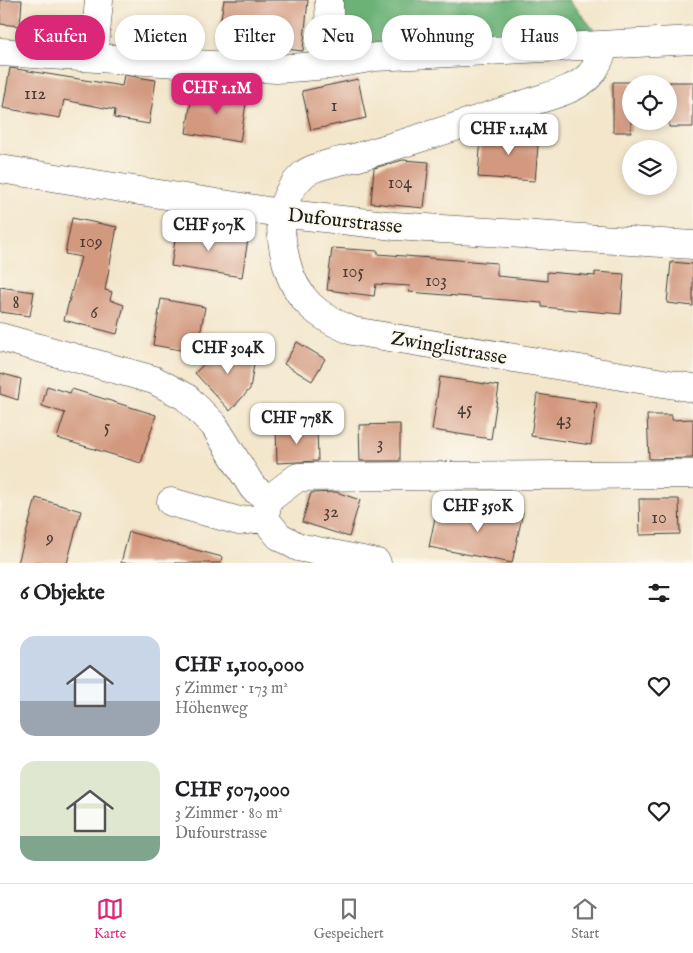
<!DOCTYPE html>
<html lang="de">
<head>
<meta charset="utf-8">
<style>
  :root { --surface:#fff; --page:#f6f6f6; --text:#202124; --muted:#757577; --line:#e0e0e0; --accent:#db2777 }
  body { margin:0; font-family:"IM FELL English",serif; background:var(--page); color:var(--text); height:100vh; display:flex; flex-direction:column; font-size:19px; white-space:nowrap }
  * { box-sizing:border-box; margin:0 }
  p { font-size:16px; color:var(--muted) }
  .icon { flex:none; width:28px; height:28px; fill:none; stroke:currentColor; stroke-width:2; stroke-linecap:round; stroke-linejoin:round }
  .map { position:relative; height:563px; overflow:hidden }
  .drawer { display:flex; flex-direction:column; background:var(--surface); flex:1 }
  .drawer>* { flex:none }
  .banner { position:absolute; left:15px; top:15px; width:664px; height:45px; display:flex; gap:10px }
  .fabs { position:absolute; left:622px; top:75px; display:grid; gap:10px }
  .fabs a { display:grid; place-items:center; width:55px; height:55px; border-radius:50%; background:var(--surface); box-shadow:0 2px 8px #0003; font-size:25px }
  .price { position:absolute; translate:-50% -42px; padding:0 11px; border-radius:10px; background:#fff; color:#222; font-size:16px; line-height:32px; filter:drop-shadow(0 1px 2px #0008) }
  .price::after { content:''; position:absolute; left:50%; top:30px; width:15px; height:11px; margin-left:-8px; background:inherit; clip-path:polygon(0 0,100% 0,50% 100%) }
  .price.selected { background:var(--accent); color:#fff }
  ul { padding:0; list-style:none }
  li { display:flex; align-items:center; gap:15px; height:125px; padding:0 20px }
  li span { display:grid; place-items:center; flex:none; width:140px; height:100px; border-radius:15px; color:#555 }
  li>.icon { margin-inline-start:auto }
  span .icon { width:60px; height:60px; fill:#fffc; stroke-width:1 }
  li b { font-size:21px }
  h2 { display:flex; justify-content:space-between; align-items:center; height:60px; padding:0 20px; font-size:21px }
  .chip { padding:0 18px; border-radius:22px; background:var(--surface); box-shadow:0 2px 8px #0003; font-size:18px; line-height:45px }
  .chip.selected { background:var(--accent); color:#fff }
  .dock { display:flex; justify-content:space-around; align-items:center; height:70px; border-top:1px solid var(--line); background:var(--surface); font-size:14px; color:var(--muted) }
  .dock a { display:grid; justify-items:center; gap:2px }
  .dock .selected { color:var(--accent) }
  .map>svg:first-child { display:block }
  .forest { fill:#6cb277; stroke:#44674a }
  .building { fill:#d3997f }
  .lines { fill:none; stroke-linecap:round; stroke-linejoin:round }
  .minor-casing { stroke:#3c3a36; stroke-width:29 }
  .minor { stroke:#fff; stroke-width:28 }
  .labels { text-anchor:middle; stroke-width:4.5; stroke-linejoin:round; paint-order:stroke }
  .number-label { font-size:18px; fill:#4a3b35 }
  .street-label { font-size:20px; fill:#1c1c1c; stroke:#fbf7ec }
</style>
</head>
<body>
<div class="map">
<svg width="693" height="563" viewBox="0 0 693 563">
  <rect width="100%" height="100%" fill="#fbf7ec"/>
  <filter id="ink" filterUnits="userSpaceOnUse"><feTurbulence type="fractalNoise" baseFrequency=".02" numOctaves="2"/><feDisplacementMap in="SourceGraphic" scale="10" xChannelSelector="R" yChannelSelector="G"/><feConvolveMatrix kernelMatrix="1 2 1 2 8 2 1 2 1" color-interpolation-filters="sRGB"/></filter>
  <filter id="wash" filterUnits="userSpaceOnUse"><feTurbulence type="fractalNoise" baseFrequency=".0096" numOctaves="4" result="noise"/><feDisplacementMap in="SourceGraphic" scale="20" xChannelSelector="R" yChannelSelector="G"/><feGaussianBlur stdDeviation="1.12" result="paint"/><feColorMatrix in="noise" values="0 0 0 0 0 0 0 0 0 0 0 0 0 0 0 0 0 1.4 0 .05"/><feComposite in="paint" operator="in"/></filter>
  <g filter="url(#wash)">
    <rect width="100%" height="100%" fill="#f3e6cb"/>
    <!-- forest -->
    <path class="forest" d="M329,0H570L606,45L330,65Z"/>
    <g id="blocks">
      <!-- building -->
      <path class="building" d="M0,0H22L20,26L0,24Z
        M224,0H308L303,51L217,42Z
        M10,68L122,86L124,75L156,80L149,124L114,118L115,110L64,100L60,118L3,108Z
        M358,79L366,118L311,130L302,91Z
        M613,82H631V132H613Z
        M669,82H693V127H669Z
        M193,88L247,97L240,142L186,133Z
        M495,130L539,134L535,181L478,177L481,135Z
        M403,160L429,162L424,208L371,203L374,168Z
        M72,218L117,227L105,290L112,292L110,300L124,305L117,334L64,320L81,257L65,254Z
        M177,227L248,239L242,277L171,266Z
        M332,248L378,251V254L497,263V276L547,281V272L595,276V272L624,274L621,314L542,307V303L409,292L410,286L376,284L374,296L327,290Z
        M671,262L693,264V306L667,303Z
        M0,287L34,292L30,316L0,312Z
        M161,299L205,307L197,353L153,345Z
        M297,342L325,359L312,381L284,364Z
        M223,345L255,358L250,389L230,411L195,373Z
        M0,373L21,379L18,400L0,394Z
        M440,377L499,386L491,439L432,430Z
        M47,386L70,393L72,389L156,415L141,463L57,438L65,413L42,406Z
        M537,394L597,403L591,445L531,436Z
        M647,415H672V420L693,419V458L649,459Z
        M400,424V461H360L359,425Z
        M317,427L318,461L277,463L276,428Z
        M336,492L360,500L349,537L302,522L311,493Z
        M36,498L81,511L67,563H18Z
        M639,499H679L680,534L640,535Z
        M490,504L523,512L512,563L429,547L437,508L486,519Z
        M129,532L222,557L221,563H121Z"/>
    </g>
  </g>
  <g filter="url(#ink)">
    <use href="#blocks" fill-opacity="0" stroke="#3c3a36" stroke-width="1"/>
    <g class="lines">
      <!-- minor casing -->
      <g class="minor-casing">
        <path id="minor" d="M329,0L330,65
          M606,45C601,54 597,68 590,75C575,91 547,96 528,103C472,122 415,140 358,157C345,160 313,166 304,174C277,198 278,228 286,261C295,299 318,317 353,331L693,388
          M0,52L276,69L330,65L375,57L693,40
          M94,57L99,0
          M0,169L280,213L395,226L693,245
          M0,337L154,380L186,397L214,425L253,488L269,499
          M269,499L298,477L693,474
          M269,499L264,518L279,536L298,547L377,563
          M171,502L239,521L264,518"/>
      </g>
      <!-- minor -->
      <use href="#minor" class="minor"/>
    </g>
  </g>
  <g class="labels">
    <!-- number labels -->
    <g class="number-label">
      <text x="35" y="99">112</text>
      <text x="334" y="111">1</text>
      <text x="400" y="188">104</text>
      <text x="91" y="247">109</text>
      <text x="353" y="277">105</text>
      <text x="436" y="286">103</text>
      <text x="16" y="308">8</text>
      <text x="94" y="318">6</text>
      <text x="465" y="414">45</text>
      <text x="564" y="425">43</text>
      <text x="107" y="432">5</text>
      <text x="380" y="449">3</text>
      <text x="331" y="517">32</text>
      <text x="659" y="523">10</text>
      <text x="50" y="543">9</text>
    </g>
    <!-- street labels -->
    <g class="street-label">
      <text transform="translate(345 220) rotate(6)" y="7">Dufourstrasse</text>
      <text transform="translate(449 347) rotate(10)" y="7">Zwinglistrasse</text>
    </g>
  </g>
</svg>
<div class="fabs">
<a><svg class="icon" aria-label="locate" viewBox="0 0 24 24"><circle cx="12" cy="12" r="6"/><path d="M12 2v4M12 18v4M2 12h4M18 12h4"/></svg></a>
<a><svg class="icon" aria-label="layers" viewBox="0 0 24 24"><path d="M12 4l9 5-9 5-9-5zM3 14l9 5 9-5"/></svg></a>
</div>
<b class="price selected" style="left:217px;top:115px">CHF 1.1M</b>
<b class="price" style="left:509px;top:156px">CHF 1.14M</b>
<b class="price" style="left:209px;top:252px">CHF 507K</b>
<b class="price" style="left:228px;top:375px">CHF 304K</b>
<b class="price" style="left:297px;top:445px">CHF 778K</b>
<b class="price" style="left:478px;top:533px">CHF 350K</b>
<div class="banner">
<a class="chip selected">Kaufen</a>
<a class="chip">Mieten</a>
<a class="chip">Filter</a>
<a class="chip">Neu</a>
<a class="chip">Wohnung</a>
<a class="chip">Haus</a>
</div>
</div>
<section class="drawer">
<h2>6 Objekte<svg class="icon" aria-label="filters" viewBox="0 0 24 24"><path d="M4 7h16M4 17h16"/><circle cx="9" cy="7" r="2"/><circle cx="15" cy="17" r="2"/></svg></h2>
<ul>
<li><span style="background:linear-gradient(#c9d6e8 65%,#9aa5b1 0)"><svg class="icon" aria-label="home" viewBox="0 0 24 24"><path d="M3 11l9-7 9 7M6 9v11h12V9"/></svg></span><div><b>CHF 1,100,000</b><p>5 Zimmer · 173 m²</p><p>Höhenweg</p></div><svg class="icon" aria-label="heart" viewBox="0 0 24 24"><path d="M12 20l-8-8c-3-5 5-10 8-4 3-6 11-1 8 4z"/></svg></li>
<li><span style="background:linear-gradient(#dfe7d0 75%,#7fa58c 0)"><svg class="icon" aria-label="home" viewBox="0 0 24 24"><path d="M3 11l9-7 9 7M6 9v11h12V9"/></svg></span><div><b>CHF 507,000</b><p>3 Zimmer · 80 m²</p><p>Dufourstrasse</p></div><svg class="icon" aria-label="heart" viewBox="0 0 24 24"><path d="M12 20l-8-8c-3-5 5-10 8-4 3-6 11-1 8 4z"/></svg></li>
</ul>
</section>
<nav class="dock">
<a class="selected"><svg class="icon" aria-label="map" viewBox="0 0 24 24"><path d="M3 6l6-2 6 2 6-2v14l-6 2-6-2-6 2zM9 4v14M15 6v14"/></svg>Karte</a>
<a><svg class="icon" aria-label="saved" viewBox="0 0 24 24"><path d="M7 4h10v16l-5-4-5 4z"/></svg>Gespeichert</a>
<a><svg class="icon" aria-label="home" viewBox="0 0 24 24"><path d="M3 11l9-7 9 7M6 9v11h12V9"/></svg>Start</a>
</nav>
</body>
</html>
